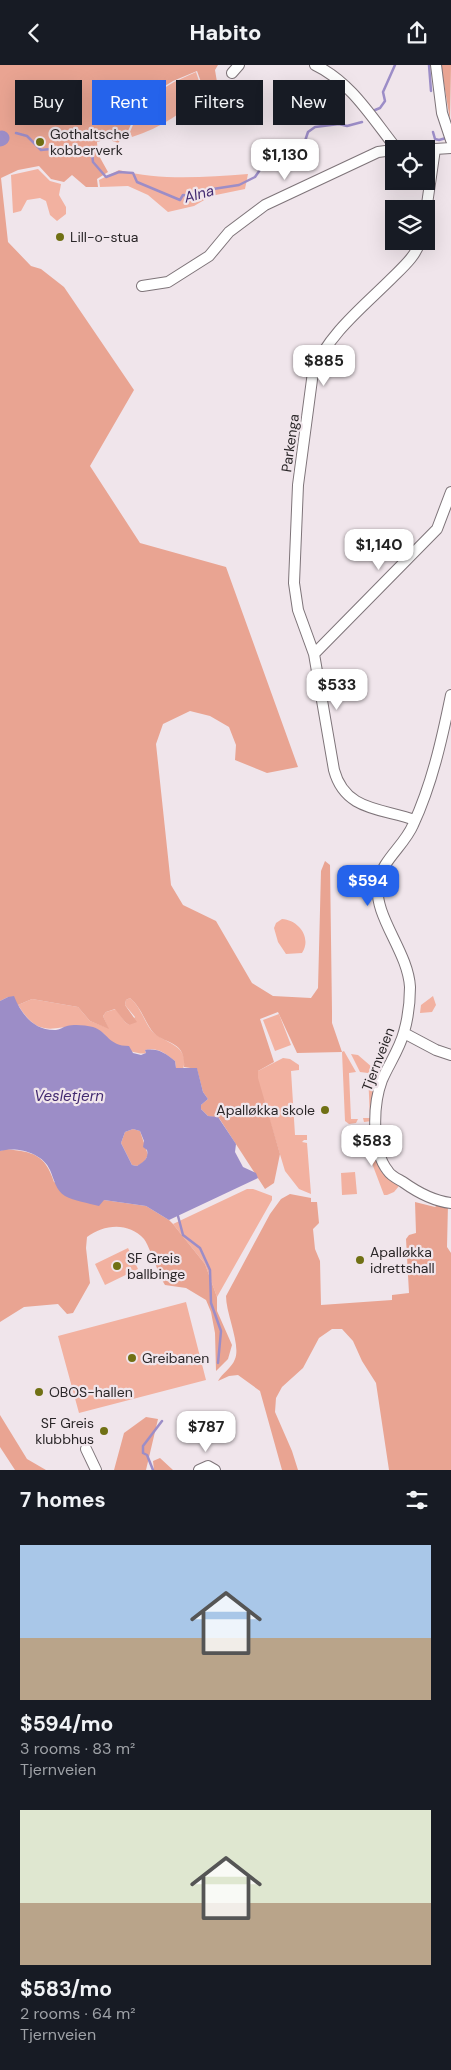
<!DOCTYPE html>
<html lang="en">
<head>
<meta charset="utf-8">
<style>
  :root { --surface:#171b24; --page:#242831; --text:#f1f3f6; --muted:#9ea1a6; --accent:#2563eb }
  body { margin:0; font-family:"DM Sans",sans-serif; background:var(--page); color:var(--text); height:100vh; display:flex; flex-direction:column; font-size:19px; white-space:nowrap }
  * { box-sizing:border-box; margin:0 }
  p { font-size:16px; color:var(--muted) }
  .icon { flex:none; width:28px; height:28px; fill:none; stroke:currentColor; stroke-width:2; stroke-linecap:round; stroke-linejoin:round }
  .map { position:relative; height:1405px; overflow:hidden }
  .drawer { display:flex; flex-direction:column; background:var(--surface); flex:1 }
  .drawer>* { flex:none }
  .guide { position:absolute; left:15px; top:15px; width:421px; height:45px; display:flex; gap:10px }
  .fabs { position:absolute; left:385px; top:75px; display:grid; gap:10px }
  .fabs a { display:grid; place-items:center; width:50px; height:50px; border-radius:0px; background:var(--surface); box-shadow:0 5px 20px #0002; font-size:25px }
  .price { position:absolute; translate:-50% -42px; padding:0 11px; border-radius:10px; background:#fff; color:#222; font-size:16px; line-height:32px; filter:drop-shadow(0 1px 2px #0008) }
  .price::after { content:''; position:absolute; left:50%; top:30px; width:15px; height:11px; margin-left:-8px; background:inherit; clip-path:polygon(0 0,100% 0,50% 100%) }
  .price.selected { background:var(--accent); color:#fff }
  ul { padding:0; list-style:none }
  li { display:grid; align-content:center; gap:10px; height:265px; padding:0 20px }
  li span { display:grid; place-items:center; height:155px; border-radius:0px; color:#555 }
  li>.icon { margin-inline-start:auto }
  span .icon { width:90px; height:90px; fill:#fffc; stroke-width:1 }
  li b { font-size:21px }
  h2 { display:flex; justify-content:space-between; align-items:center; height:60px; padding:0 20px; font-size:21px }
  .tag { padding:0 18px; border-radius:0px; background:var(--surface); box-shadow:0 5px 20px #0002; font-size:18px; line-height:45px }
  .tag.selected { background:var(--accent); color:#fff }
  header { display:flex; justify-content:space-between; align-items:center; height:65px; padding:0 20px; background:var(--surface); font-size:22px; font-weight:800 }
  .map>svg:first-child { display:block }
  .green { fill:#f2b1a0 }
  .forest { fill:#e9a492 }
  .water { fill:#9c8dc7; fill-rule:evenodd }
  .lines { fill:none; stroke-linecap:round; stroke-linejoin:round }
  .stream { stroke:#9c8dc7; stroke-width:2.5 }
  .river { stroke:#9c8dc7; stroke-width:15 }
  .minor-casing { stroke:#7e7479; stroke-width:12 }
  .minor { stroke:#fff; stroke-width:10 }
  .poi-dot { fill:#707014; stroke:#f0e5eb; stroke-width:2 }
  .labels { text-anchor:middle; stroke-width:4.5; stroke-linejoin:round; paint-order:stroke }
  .poi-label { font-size:14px; fill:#2b2729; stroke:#f0e5eb; text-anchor:start }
  .street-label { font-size:14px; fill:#2b2729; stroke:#f0e5eb }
  .water-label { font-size:15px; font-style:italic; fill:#432b71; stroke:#f0e5eb }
</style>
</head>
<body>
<header><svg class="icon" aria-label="back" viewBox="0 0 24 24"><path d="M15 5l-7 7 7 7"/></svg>Habito<svg class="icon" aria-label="share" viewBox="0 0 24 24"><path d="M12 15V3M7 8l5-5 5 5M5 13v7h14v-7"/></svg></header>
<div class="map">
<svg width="451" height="1405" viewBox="0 0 451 1405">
  <rect width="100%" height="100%" fill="#f0e5eb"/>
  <!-- green -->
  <path class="green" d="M196,7L200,19L206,26C184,47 161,63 132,72L130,67L143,36L174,17Z
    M38,104L50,116L61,119L59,130L66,142V149L57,156L50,150L46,136L40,133L27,135L21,146L13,148L11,110Z
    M119,105C161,116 205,112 248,109L245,124L211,131L194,141L168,147L148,130L128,121L100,122L99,115Z
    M282,854C299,855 312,873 302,888L286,889L278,877L274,863L276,858Z
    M433,931L436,940L432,947L420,948L421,940Z
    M130,933C142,943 146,962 154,968C167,979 190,981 183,1004L176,1003L175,996C165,988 158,982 145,985L146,988C137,991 115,980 107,974C105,972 105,969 103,968C100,966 95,965 92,964C58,954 43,981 18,940L32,934L78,942L90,956L108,963L103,951L106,947L116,944L125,957L129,960L135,952L125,940L126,935Z
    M279,949L291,980L275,986L263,955Z
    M344,986L356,1007L349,1008L351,1054H358L356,1058L349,1059L345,1056L342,987Z
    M351,989L358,990L380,1009L372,1056L364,1057L363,1053H370L368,1008L360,1007Z
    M283,993L290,994L299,1000V1005L291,1006L295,1070H307V1075H304L302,1077L307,1078L311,1129L299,1124L285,1106L257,1013L258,1006Z
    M372,1065L394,1115L399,1121L394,1127L387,1130H384L373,1101L372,1090H366L362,1076H347L346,1070L349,1067Z
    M355,1107L357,1129L342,1130L341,1108Z
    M247,1124H253L272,1131V1135L217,1232L205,1199L173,1159Z
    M128,1183L138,1204L105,1220L95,1199Z
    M186,1237L206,1315L79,1348L58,1271Z"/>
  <!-- forest -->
  <path class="forest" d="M0,0H218L215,5L217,17L208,24L201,17L197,6L173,16L142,35L128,66L118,78L107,74L97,77L98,89L108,107L97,114L98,122H86L72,110L64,117L51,114L39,101L18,105L1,113L8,177L31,201L41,204L64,222L134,325L90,401L140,478L226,502L298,702L267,708L235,695L236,680L229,662L210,651L190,646L163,659L156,679L171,820L183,840L216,856L252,918L273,931L311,933L318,923L321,806L325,796L330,800L332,947V958L342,987L297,988L278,947L260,954L274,997L258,1006V1013L280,1089L274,1118L265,1124L219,1053L208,1051L201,1044V1040L208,1034L203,1027L197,1004L184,1002C186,974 163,980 152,966C144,955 141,942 130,933L126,935L125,940L137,957L129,960L125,957L115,944L106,947L103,951L109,964L90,956L78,942L32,934L18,940L8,932L0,936Z
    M441,0H451L450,55Z
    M133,1064L140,1066L148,1090L144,1097L137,1101L132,1100L121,1078L125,1067Z
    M6,1084C33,1087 45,1089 54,1117L104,1135L146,1141L169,1155L173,1159L205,1199L217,1232V1246L232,1280L228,1294L216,1306L215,1268L211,1247L206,1235L186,1223L165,1220C158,1209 150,1182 144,1174C129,1157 104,1159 87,1172L86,1183L90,1218L73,1248L67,1249L58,1239L24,1242L0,1257V1086Z
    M290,1129L311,1133V1137H317L319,1158L313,1164L315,1184L320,1196L321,1240L392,1235V1230L409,1228L406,1174L409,1170L416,1168L415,1137L435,1142L440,1138L448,1139L447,1182L451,1188V1405H389L376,1318L362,1296L353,1276L342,1264H332L319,1273L303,1303L282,1322L276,1333L275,1347L292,1386L298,1405H282L260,1326L238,1310L229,1311L218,1316C222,1308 232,1303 235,1294C241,1280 226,1249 226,1231L270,1149L281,1134Z
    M0,1350L27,1394L46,1405H15L0,1382Z
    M146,1352L158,1354L146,1405H114L124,1368Z
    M160,1393L173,1405H154L153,1396Z"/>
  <!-- water -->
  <path class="water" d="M14,931C21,949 34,966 56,965C59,965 63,962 67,961C74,959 85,960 93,962C108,967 108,981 129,981L133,988L141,990L146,988L145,985C158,983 165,988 175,996L176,1003H197L203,1027L208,1034L201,1040V1044L208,1051L218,1052L236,1079L235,1087L243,1102L256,1108L258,1113L169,1155L146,1141L104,1135L99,1141C88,1138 74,1136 65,1131C56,1126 54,1114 50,1105C43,1088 17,1081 0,1086V936L8,932ZM133,1064L140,1066L144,1076L143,1082L147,1085C149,1093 144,1097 137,1101L132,1100L121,1078L125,1067Z"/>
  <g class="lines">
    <!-- stream -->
    <path class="stream" d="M429,0L431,26
      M375,45L380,43L385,36L383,27L395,0
      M433,67L435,74L439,75L446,73
      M16,68L27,71L41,85L51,84L59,89C69,85 76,82 84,90L92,88L93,97L106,112L119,107L133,108L137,117L180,135L183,130L194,131L200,126L239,120L255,112L266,96L281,89L298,85L304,79L308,67L315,62L339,59L347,61L362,57
      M178,1151L183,1170L200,1183L210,1205L211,1238L221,1266L218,1298
      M153,1405L147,1390L143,1388V1381L162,1356"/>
    <!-- river -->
    <path class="river" d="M0,74L2,73"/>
    <!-- minor casing -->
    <g class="minor-casing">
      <path id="minor" d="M315,0C351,17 372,53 396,83
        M436,0L442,48L451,75
        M232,8L239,0
        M426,146L435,84
        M142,221L168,217L209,191L229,167L265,140L378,87L416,82L435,84L451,83
        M314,589L437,464L451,427
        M451,630C442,674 432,719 413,760C404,781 382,795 378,818C373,851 408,886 410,922C410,936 408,953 404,967C400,983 389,999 382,1015C373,1039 371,1085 388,1106C391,1111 398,1114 403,1117C417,1127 433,1136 451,1138
        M415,755C381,743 345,746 334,705L314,589L298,545L294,518L298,420L313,307C328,269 364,241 392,213C402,203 417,190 420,176
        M404,968L436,985L451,990
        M86,1384L96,1405
        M199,1405L208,1401L215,1405"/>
    </g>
    <!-- minor -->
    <use href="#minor" class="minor"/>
  </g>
  <!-- markers -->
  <g class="poi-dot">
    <circle cx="40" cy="77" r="5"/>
    <circle cx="60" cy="172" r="5"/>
    <circle cx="325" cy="1045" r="5"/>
    <circle cx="360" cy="1195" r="5"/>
    <circle cx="117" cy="1201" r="5"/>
    <circle cx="132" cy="1293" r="5"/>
    <circle cx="39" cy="1327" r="5"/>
    <circle cx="104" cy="1366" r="5"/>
  </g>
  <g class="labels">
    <!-- poi labels -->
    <g class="poi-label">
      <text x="50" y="74">Gothaltsche<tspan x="50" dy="16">kobberverk</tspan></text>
      <text x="70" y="177">Lill-o-stua</text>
      <text x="315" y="1050" text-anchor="end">Apalløkka skole</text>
      <text x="370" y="1192">Apalløkka<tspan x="370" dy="16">idrettshall</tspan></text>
      <text x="127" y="1198">SF Greis<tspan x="127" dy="16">ballbinge</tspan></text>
      <text x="142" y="1298">Greibanen</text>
      <text x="49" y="1332">OBOS-hallen</text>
      <text x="94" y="1363" text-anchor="end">SF Greis<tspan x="94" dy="16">klubbhus</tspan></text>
    </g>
    <!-- street labels -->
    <g class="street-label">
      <text transform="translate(290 378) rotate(-82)" y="5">Parkenga</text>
      <text transform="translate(378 994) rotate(-69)" y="5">Tjernveien</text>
    </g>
    <!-- water labels -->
    <g class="water-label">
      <text transform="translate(199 129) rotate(-15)" y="5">Alna</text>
      <text x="69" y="1036">Vesletjern</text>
    </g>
  </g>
</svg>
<div class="fabs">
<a><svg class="icon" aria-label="locate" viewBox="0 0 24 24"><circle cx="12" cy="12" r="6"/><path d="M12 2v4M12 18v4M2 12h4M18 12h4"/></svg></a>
<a><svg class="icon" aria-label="layers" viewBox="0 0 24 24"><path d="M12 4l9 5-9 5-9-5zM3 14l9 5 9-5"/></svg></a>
</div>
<b class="price" style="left:285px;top:116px">$1,130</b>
<b class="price" style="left:324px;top:322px">$885</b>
<b class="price" style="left:379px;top:506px">$1,140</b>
<b class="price" style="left:337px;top:646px">$533</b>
<b class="price selected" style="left:368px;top:842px">$594</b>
<b class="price" style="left:372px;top:1102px">$583</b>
<b class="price" style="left:206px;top:1388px">$787</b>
<div class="guide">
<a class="tag">Buy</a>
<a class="tag selected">Rent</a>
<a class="tag">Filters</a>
<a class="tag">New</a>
</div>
</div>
<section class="drawer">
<h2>7 homes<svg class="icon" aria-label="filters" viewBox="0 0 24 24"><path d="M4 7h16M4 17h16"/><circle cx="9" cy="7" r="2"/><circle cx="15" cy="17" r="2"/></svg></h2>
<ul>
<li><span style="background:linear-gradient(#a9c7e8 60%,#b9a48a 0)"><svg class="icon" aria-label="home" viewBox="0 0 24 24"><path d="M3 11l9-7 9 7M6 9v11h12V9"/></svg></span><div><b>$594/mo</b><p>3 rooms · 83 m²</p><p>Tjernveien</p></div></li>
<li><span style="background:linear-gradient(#dfe7d0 60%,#b9a48a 0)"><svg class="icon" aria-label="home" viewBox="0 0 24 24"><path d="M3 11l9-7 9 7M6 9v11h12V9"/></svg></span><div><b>$583/mo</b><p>2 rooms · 64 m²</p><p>Tjernveien</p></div></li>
</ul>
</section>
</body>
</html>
